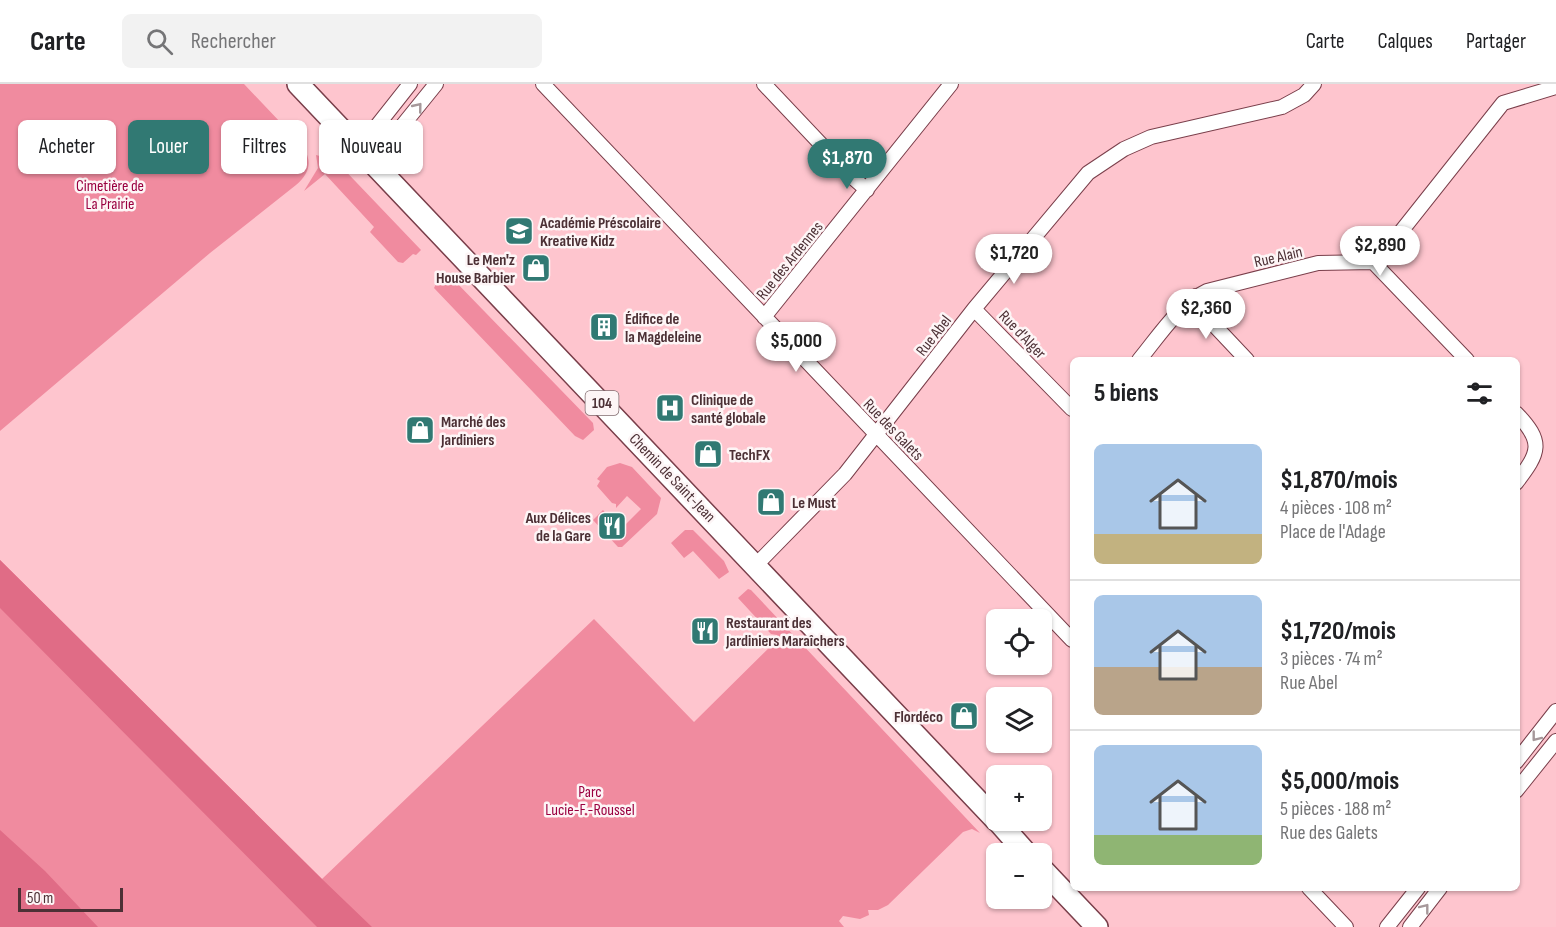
<!DOCTYPE html>
<html lang="fr">
<head>
<meta charset="utf-8">
<style>
  :root { --surface:#fff; --page:#f2f2f2; --text:#202124; --muted:#757577; --line:#e0e0e0; --accent:#317973 }
  body { margin:0; font-family:"Sofia Sans Condensed",sans-serif; background:var(--page); color:var(--text); height:100vh; display:flex; flex-direction:column; font-size:22px; white-space:nowrap }
  * { box-sizing:border-box; margin:0 }
  p { font-size:20px; color:var(--muted) }
  .icon { flex:none; width:33px; height:33px; fill:none; stroke:currentColor; stroke-width:2; stroke-linecap:round; stroke-linejoin:round }
  .map { position:relative; flex:1; overflow:hidden }
  .drawer { position:absolute; left:1070px; top:273px; width:450px; height:534px; display:flex; flex-direction:column; background:var(--surface); border-radius:9px; box-shadow:0 2px 4px #0004 }
  .drawer>* { flex:none }
  .guide { position:absolute; left:18px; top:36px; width:570px; height:54px; display:flex; gap:12px }
  .controls { position:absolute; left:986px; top:525px; display:grid; gap:12px }
  .controls a { display:grid; place-items:center; width:66px; height:66px; border-radius:9px; background:var(--surface); box-shadow:0 2px 4px #0004; font-size:30px }
  .scale { position:absolute; left:18px; bottom:15px; width:105px; box-sizing:border-box; padding-left:6px; border:3px solid #4c3035; border-top:0; font-size:16px; line-height:21px; white-space:nowrap; color:#4c3035; -webkit-text-stroke:4px #fdf5f6; paint-order:stroke }
  .price { position:absolute; translate:-50% -51px; padding:0 14px; border-radius:21px; background:#fff; color:#222; font-size:20px; line-height:39px; filter:drop-shadow(0 2px 3px #0008) }
  .price::after { content:''; position:absolute; left:50%; top:36px; width:18px; height:14px; margin-left:-9px; background:inherit; clip-path:polygon(0 0,100% 0,50% 100%) }
  .price.on { background:var(--accent); color:#fff }
  ul { padding:0; list-style:none }
  li { display:flex; align-items:center; gap:18px; height:150px; padding:0 24px }
  li+li { border-top:2px solid var(--line) }
  li span { display:grid; place-items:center; flex:none; width:168px; height:120px; border-radius:9px; color:#555 }
  li>.icon { margin-inline-start:auto }
  span .icon { width:72px; height:72px; fill:#fffc; stroke-width:1 }
  li b { font-size:26px }
  h2 { display:flex; justify-content:space-between; align-items:center; height:72px; padding:0 24px; font-size:26px }
  .chip { padding:0 21px; border-radius:9px; background:var(--surface); box-shadow:0 2px 4px #0004; font-size:21px; line-height:54px }
  .chip.on { background:var(--accent); color:#fff }
  header { display:flex; align-items:center; gap:36px; box-sizing:border-box; height:84px; padding:0 30px; background:var(--surface); border-bottom:2px solid var(--line) }
  header strong { font-size:28px }
  nav { display:flex; gap:33px; margin-inline-start:auto; font-size:21px }
  .search { width:420px; height:54px; background:var(--page); display:flex; align-items:center; gap:15px; box-sizing:border-box; padding:0 21px; border-radius:9px; color:var(--muted); font-size:22px }
  .map>svg:first-child { display:block }
  .green { fill:#f08b9f }
  .forest { fill:#e06c86 }
  .lines { fill:none; stroke-linecap:round; stroke-linejoin:round }
  .minor-casing { stroke:#793e4a; stroke-width:16 }
  .primary-casing { stroke:#793e4a; stroke-width:24 }
  .minor { stroke:#fff; stroke-width:14 }
  .primary { stroke:#fff; stroke-width:21 }
  .oneway { stroke:#a6989a }
  .labels { text-anchor:middle; stroke-width:5; stroke-linejoin:round; paint-order:stroke }
  .shield { fill:#fdf5f6; stroke:#816b6f; stroke-width:1.5 }
  .shield-label { font-size:15px; font-weight:bold; fill:#4c3035 }
  .park-label { font-size:16px; fill:#9a0040; stroke:#fdf5f6 }
  .poi-label { font-size:16px; font-weight:bold; fill:#4c3035; stroke:#fdf5f6; text-anchor:start }
  .street-label { font-size:16px; fill:#4c3035; stroke:#fdf5f6 }
</style>
</head>
<body>
<header>
<strong>Carte</strong>
<div class="search"><svg class="icon" aria-label="search" viewBox="0 0 24 24"><circle cx="10" cy="10" r="6"/><path d="M15 15l6 6"/></svg>Rechercher</div>
<nav><a>Carte</a><a>Calques</a><a>Partager</a></nav>
</header>
<div class="map">
<svg width="1556" height="843" viewBox="0 0 1556 843">
  <rect width="100%" height="100%" fill="#fec5ce"/>
  <!-- green -->
  <path class="green" d="M0,0H244L300,59C313,75 311,88 296,101L210,169L0,347Z
    M316,71L335,76L421,166L416,171L413,170L403,179L398,178L370,148L374,143L325,90L304,107L318,84Z
    M445,194H452L593,339L594,346L583,356L575,352L434,204L438,196Z
    M620,379L632,383L661,414L657,430L622,463H618L593,436L603,426L608,432L603,437L616,450L641,425L627,412L616,424V420L612,419L597,402L600,397L597,395L607,383Z
    M685,446H693L724,477L729,488L719,495L693,467L684,474L671,459Z
    M0,476L322,795L594,535L694,638L778,555L777,551L771,550L738,514L748,505L751,506L980,749L972,745L963,748L888,821L878,826H868L869,831L860,835L843,832L839,837L844,843H0Z"/>
  <!-- forest -->
  <path class="forest" d="M0,476L322,795L372,843H317L0,524Z
    M0,746L45,787L98,843H0Z"/>
  <g class="lines">
    <!-- minor casing -->
    <g class="minor-casing">
      <path id="minor" d="M543,0L1072,556
        M764,0L851,92L867,106
        M356,62L376,43L410,0
        M370,77L394,52L436,0
        M1373,178L1467,276
        M1196,212L1214,241L1247,276
        M974,225L1072,325
        M764,233L951,0
        M1139,276C1159,252 1178,221 1207,207L1318,179L1373,178L1384,169L1503,19L1556,3
        M1516,329C1544,358 1540,368 1516,399
        M756,481L845,390L974,225L1088,89L1124,65L1151,53L1282,23L1304,11L1314,0
        M1516,678L1556,627
        M1516,707L1556,657
        M1309,804L1346,843
        M1387,843L1418,804
        M1410,843L1440,804"/>
    </g>
    <!-- primary casing -->
    <g class="primary-casing">
      <path id="primary" d="M298,0L996,736
        M997,736L1027,770
        M1041,784L1097,843"/>
    </g>
    <!-- minor -->
    <use href="#minor" class="minor"/>
    <!-- primary -->
    <use href="#primary" class="primary"/>
  </g>
  <!-- one-way arrows -->
  <defs><path id="oneway-chevron" d="M-2-3.5L2.5 0L-2 3.5" fill="none" stroke-width="1.6" stroke-linecap="round" stroke-linejoin="round" transform="scale(1.5)"/></defs>
  <g class="oneway">
    <use href="#oneway-chevron" transform="translate(418 23) rotate(-51)"/>
    <use href="#oneway-chevron" transform="translate(1536 653) rotate(128)"/>
    <use href="#oneway-chevron" transform="translate(1425 824) rotate(-52)"/>
  </g>
  <!-- icons -->
  <defs>
    <g id="school-square" transform="scale(1.5)"><rect x="-9" y="-9" width="18" height="18" rx="4" fill="#317973" stroke="#fdf5f6"/><path d="M0-5L7-2L0 1L-7-2ZM-4 1L0 2.5L4 1V4Q0 6-4 4Z" fill="#fff"/></g>
    <g id="shop-square" transform="scale(1.5)"><rect x="-9" y="-9" width="18" height="18" rx="4" fill="#317973" stroke="#fdf5f6"/><path d="M-5-2.5h2.3a2.7 3.5 0 0 1 5.4 0H5L5.5 6h-11ZM-1.5-2.5h3a1.5 2.3 0 0 0-3 0Z" fill="#fff"/></g>
    <g id="building-square" transform="scale(1.5)"><rect x="-9" y="-9" width="18" height="18" rx="4" fill="#317973" stroke="#fdf5f6"/><path d="M-4-6H4V6H1V3H-1V6H-4ZM-2.5-4.3h1.7v1.8h-1.7ZM.8-4.3h1.7v1.8H.8ZM-2.5-1h1.7V.8h-1.7ZM.8-1h1.7V.8H.8Z" fill="#fff"/></g>
    <g id="hospital-square" transform="scale(1.5)"><rect x="-9" y="-9" width="18" height="18" rx="4" fill="#317973" stroke="#fdf5f6"/><path d="M-5-5h3v3.5h4V-5h3V5h-3V1.5h-4V5h-3Z" fill="#fff"/></g>
    <g id="restaurant-square" transform="scale(1.5)"><rect x="-9" y="-9" width="18" height="18" rx="4" fill="#317973" stroke="#fdf5f6"/><path d="M-5-6h1v4h1v-4h1v4h1v-4h1v5L-1.5 .5V6h-2V.5L-5-1ZM5-6V6H3V1.5H1.5Q1.5-4 5-6Z" fill="#fff"/></g>
  </defs>
  <g fill-rule="evenodd">
    <use href="#school-square" x="519" y="147"/>
    <use href="#shop-square" x="536" y="184"/>
    <use href="#building-square" x="604" y="243"/>
    <use href="#hospital-square" x="670" y="324"/>
    <use href="#shop-square" x="420" y="346"/>
    <use href="#shop-square" x="708" y="370"/>
    <use href="#shop-square" x="771" y="418"/>
    <use href="#restaurant-square" x="612" y="442"/>
    <use href="#restaurant-square" x="705" y="547"/>
    <use href="#shop-square" x="964" y="632"/>
  </g>
  <g class="labels">
    <!-- shield labels -->
    <rect class="shield" x="585.5" y="307" width="33" height="24" rx="4.5"/>
    <g class="shield-label">
      <text x="602" y="324">104</text>
    </g>
    <!-- park labels -->
    <g class="park-label">
      <text x="110" y="107">Cimetière de<tspan x="110" dy="18">La Prairie</tspan></text>
      <text x="590" y="713">Parc<tspan x="590" dy="18">Lucie-F.-Roussel</tspan></text>
    </g>
    <!-- poi labels -->
    <g class="poi-label">
      <text x="540" y="144">Académie Préscolaire<tspan x="540" dy="18">Kreative Kidz</tspan></text>
      <text x="515" y="181" text-anchor="end">Le Men'z<tspan x="515" dy="18">House Barbier</tspan></text>
      <text x="625" y="240">Édifice de<tspan x="625" dy="18">la Magdeleine</tspan></text>
      <text x="691" y="321">Clinique de<tspan x="691" dy="18">santé globale</tspan></text>
      <text x="441" y="343">Marché des<tspan x="441" dy="18">Jardiniers</tspan></text>
      <text x="729" y="376">TechFX</text>
      <text x="792" y="424">Le Must</text>
      <text x="591" y="439" text-anchor="end">Aux Délices<tspan x="591" dy="18">de la Gare</tspan></text>
      <text x="726" y="544">Restaurant des<tspan x="726" dy="18">Jardiniers Maraîchers</tspan></text>
      <text x="943" y="638" text-anchor="end">Flordéco</text>
    </g>
    <!-- street labels -->
    <g class="street-label">
      <text transform="translate(1278 172) rotate(-13)" y="6">Rue Alain</text>
      <text transform="translate(789 176) rotate(-51)" y="6">Rue des Ardennes</text>
      <text transform="translate(1023 250) rotate(46)" y="6">Rue d'Alger</text>
      <text transform="translate(933 251) rotate(-52)" y="6">Rue Abel</text>
      <text transform="translate(894 345) rotate(46)" y="6">Rue des Galets</text>
      <text transform="translate(673 393) rotate(46)" y="6">Chemin de Saint-Jean</text>
    </g>
  </g>
</svg>
<div class="controls">
<a><svg class="icon" aria-label="locate" viewBox="0 0 24 24"><circle cx="12" cy="12" r="6"/><path d="M12 2v4M12 18v4M2 12h4M18 12h4"/></svg></a>
<a><svg class="icon" aria-label="layers" viewBox="0 0 24 24"><path d="M12 4l9 5-9 5-9-5zM3 14l9 5 9-5"/></svg></a>
<a>+</a>
<a>−</a>
</div>
<div class="scale">50 m</div>
<b class="price on" style="left:847px;top:106px">$1,870</b>
<b class="price" style="left:1380px;top:193px">$2,890</b>
<b class="price" style="left:1014px;top:201px">$1,720</b>
<b class="price" style="left:1206px;top:256px">$2,360</b>
<b class="price" style="left:796px;top:289px">$5,000</b>
<div class="guide">
<a class="chip">Acheter</a>
<a class="chip on">Louer</a>
<a class="chip">Filtres</a>
<a class="chip">Nouveau</a>
</div>
<section class="drawer">
<h2>5 biens<svg class="icon" aria-label="filters" viewBox="0 0 24 24"><path d="M4 7h16M4 17h16"/><circle cx="9" cy="7" r="2"/><circle cx="15" cy="17" r="2"/></svg></h2>
<ul>
<li><span style="background:linear-gradient(#a9c7e8 75%,#c2b280 0)"><svg class="icon" aria-label="home" viewBox="0 0 24 24"><path d="M3 11l9-7 9 7M6 9v11h12V9"/></svg></span><div><b>$1,870/mois</b><p>4 pièces · 108 m²</p><p>Place de l'Adage</p></div></li>
<li><span style="background:linear-gradient(#a9c7e8 60%,#b9a48a 0)"><svg class="icon" aria-label="home" viewBox="0 0 24 24"><path d="M3 11l9-7 9 7M6 9v11h12V9"/></svg></span><div><b>$1,720/mois</b><p>3 pièces · 74 m²</p><p>Rue Abel</p></div></li>
<li><span style="background:linear-gradient(#a9c7e8 75%,#8fb573 0)"><svg class="icon" aria-label="home" viewBox="0 0 24 24"><path d="M3 11l9-7 9 7M6 9v11h12V9"/></svg></span><div><b>$5,000/mois</b><p>5 pièces · 188 m²</p><p>Rue des Galets</p></div></li>
</ul>
</section>
</div>
</body>
</html>
